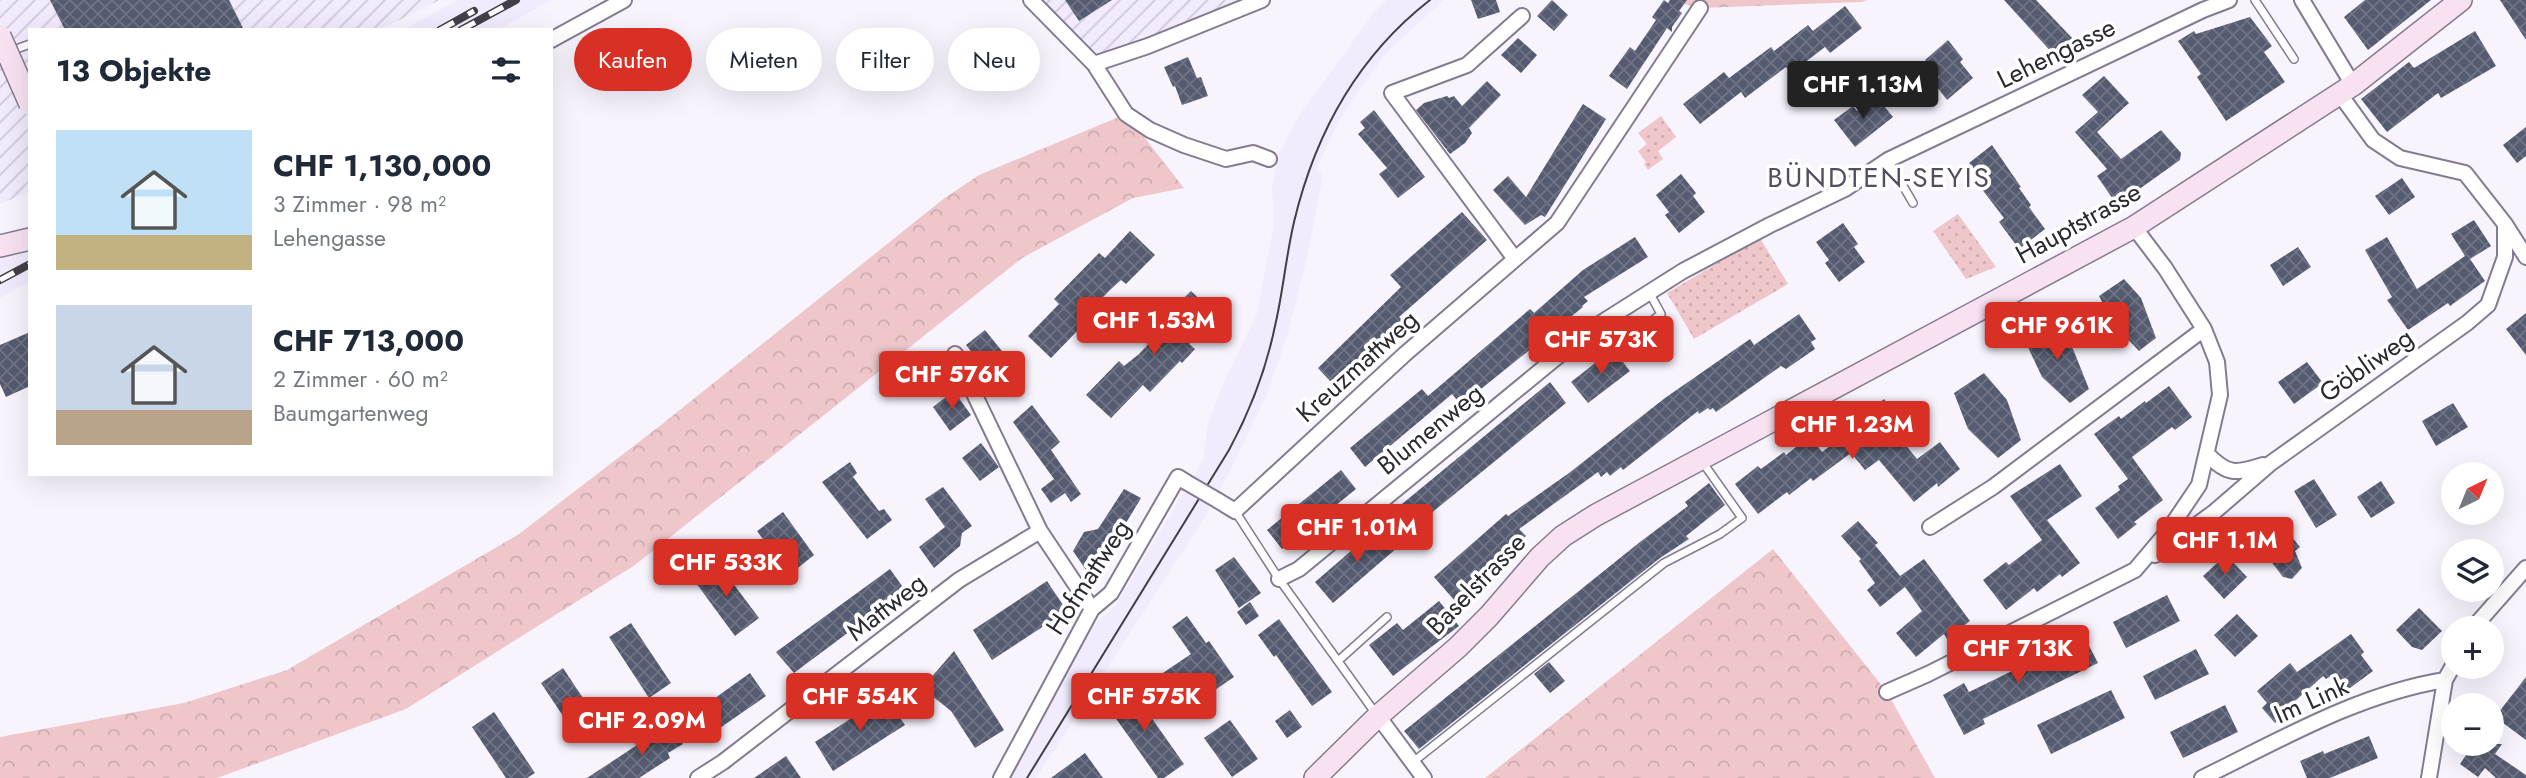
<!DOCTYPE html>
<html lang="de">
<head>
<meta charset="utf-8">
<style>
  :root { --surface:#fff; --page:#f2f2f3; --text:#1f2937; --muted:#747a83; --accent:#d93025 }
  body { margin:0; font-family:Jost,sans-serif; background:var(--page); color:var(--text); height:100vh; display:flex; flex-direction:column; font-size:26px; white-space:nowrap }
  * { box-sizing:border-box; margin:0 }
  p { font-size:23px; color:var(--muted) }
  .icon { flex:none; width:38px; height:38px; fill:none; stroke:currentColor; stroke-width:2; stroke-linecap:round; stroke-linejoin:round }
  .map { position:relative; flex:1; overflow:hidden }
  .details { position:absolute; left:28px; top:28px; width:525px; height:448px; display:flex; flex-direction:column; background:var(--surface); border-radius:0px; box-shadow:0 7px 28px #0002 }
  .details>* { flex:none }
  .hud { position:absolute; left:574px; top:28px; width:665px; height:63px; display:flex; gap:14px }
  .needle { width:46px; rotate:43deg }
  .fabs { position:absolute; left:2441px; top:462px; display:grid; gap:14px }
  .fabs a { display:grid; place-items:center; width:63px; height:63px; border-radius:50%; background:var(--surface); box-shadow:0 7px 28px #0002; font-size:35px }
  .price { position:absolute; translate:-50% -60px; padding:0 16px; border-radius:7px; background:var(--accent); color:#fff; font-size:23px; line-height:46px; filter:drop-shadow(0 2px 4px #0008) }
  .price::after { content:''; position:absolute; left:50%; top:42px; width:21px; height:16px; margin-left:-10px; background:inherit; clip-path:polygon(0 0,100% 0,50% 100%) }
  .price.on { background:#222; color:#fff }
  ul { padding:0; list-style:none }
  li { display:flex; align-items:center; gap:21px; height:175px; padding:0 28px }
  li span { display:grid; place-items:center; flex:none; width:196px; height:140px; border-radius:0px; color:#555 }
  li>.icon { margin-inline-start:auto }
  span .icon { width:84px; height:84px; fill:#fffc; stroke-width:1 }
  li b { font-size:30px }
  h2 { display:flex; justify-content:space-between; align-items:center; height:84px; padding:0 28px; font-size:30px }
  .pill { padding:0 24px; border-radius:32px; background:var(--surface); box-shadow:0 7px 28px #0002; font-size:24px; line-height:63px }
  .pill.on { background:var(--accent); color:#fff }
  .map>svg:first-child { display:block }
  .built { fill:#f2eafd }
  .industrial { fill:url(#industrial-furrows) }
  .forest { fill:url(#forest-crowns) }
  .park { fill:url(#park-dots) }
  .building { fill:url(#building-cross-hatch) }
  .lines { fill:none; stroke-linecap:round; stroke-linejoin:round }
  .service-casing { stroke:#857b91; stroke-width:10 }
  .minor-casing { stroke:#857b91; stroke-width:18 }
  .secondary-casing { stroke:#857b91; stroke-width:24 }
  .service { stroke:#fff; stroke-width:7 }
  .minor { stroke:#fff; stroke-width:14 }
  .secondary { stroke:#f8e2f2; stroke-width:21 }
  .tram { stroke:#433f48; stroke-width:2 }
  .rail-casing { stroke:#433f48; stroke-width:8 }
  .rail { stroke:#fff; stroke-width:5; stroke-dasharray:16; stroke-linecap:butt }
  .minor-bridge-casing { stroke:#857b91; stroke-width:18; stroke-linecap:butt }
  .secondary-bridge-casing { stroke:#857b91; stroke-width:24; stroke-linecap:butt }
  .minor-bridge { stroke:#fff; stroke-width:14 }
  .secondary-bridge { stroke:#f8e2f2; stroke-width:21 }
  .labels { text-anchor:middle; stroke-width:7; stroke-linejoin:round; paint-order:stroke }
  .street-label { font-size:26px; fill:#2d2932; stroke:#fff }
  .neighbourhood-label { font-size:28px; letter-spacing:2px; fill:#564d61; stroke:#fff }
</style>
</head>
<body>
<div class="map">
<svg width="2526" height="778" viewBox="0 0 2526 778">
  <defs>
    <pattern id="industrial-furrows" width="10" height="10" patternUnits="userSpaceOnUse" patternTransform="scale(1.75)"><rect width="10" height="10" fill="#f2eafd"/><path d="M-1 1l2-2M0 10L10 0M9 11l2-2" fill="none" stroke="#d0c9d9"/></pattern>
    <pattern id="forest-crowns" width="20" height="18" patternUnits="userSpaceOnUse" patternTransform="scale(1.75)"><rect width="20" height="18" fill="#efc7cb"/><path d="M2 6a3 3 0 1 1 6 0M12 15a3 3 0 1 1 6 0" fill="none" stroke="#cdabaf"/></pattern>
    <pattern id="park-dots" width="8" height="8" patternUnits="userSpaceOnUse" patternTransform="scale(1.75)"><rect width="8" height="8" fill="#efc7cb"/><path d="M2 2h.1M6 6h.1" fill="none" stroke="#cdabaf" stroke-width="1.8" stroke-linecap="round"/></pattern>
    <pattern id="building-cross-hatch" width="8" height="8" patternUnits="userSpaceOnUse" patternTransform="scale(1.75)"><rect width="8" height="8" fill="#555b70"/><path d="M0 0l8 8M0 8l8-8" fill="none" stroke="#707484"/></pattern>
  </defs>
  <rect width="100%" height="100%" fill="#f8f4fe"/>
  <!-- built -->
  <path class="built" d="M458,0H552L497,30H403Z
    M1387,0H1444L1386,53L1347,108L1333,133L1316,170L1323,174L1308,253L1288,333L1266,397L1227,477L1209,511L1036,778H1009L1090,629L1115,606L1203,460L1207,428L1222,386L1257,314L1274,224L1272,186L1278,154L1299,116L1372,15Z
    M30,233V281L0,298V249Z"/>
  <!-- industrial -->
  <path class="industrial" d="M0,0H440L379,30H30V191L0,204Z
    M1031,0H1262L1094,64Z"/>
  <!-- forest -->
  <path class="forest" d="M1668,0H1868L1861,2L1700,8Z
    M1126,114L1184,188L1133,198L1022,258L635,565L406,709L217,778H0V737L184,703L287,670L519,534L661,425L942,200L979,175Z
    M1773,549L1887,692L1935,778H1485Z"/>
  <!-- park -->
  <path class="park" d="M1661,116L1676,137L1658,151L1663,159L1648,170L1644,164L1646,162L1638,151L1647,144L1638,133Z
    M1958,214L1996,267L1966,279L1933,231Z
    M1760,238L1788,284L1694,339L1667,293Z"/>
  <!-- building -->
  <path class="building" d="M50,0H229L244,30H65Z
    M1065,0H1112L1079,21Z
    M1471,0H1496L1500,12L1478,19Z
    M1552,0L1568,15L1554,31L1537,16Z
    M1664,0L1668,3L1670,0H1687L1679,11L1682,13L1672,27V32L1667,28L1627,89L1609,76L1630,47L1635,51L1656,20L1652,17Z
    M2004,0H2036L2074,40L2056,57Z
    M2365,0H2431L2368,50L2344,17Z
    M2500,0H2526V40Z
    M1845,6L1862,28L1830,53L1825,47L1791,73L1786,67L1745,98L1741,92L1700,124L1683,104L1724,72L1729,78L1771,47L1774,51L1808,25L1813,31Z
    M2250,17L2272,46L2264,52L2285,82L2226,121L2197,77L2201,74L2178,41L2194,31L2196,34Z
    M2475,31L2496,66L2441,98L2438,93L2387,132L2361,99L2409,62L2414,68Z
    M1518,38L1537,55L1521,73L1501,55Z
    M1948,40L1963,59L1960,62L1973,78L1947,100L1933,82L1939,77L1925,60Z
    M1188,57L1197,78L1201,77L1208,96L1182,105L1175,86L1173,87L1164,67Z
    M2104,76L2129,103L2097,132L2121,159L2161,130L2181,153L2180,160L2117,205L2097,176L2107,169L2075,132L2098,112L2082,95Z
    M1487,81L1501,95L1469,128L1472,133L1465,143L1450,154L1416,110L1424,103L1447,96L1449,98L1454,96L1462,106Z
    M1876,96L1893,117L1855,147L1834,120L1853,106L1857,111Z
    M1583,104L1606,119L1545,217L1541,215L1525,225L1493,190L1508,176L1526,197Z
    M1374,110L1425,177L1398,198L1379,174L1387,168L1358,134L1365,128L1360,122Z
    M2526,127V156L2517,163L2503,145Z
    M1992,145L2021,187L2019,188L2031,205L2029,207L2045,229L2019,249L1999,222L2004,218L1974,179L1979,175L1969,163Z
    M1681,174L1696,193L1693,196L1705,212L1679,233L1665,215L1669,212L1656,195Z
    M2402,178L2415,197L2389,215L2375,196Z
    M1462,212L1487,240L1399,317L1407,325L1376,353L1380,358L1342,394L1318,368L1401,287L1390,275Z
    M2474,220L2491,246L2470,259L2485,281L2450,306L2448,303L2408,330L2387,300L2392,297L2365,250L2387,237L2417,289L2465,256L2451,234Z
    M1843,223L1858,244L1854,247L1865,262L1839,282L1825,263L1829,260L1816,242Z
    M1130,231L1155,255L1126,284L1121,280L1109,291L1079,322L1083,325L1051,358L1028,336L1059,304L1054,299L1099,253L1105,258Z
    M1635,237L1648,257L1584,297L1588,301L1582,306L1583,307L1461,405L1452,394L1365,467L1350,448L1422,389L1428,396L1530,309L1534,313L1583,270Z
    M2298,247L2311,267L2283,286L2270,265Z
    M2124,279L2141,298L2156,338L2139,351L2114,325L2099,296Z
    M1191,291L1216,315L1189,344L1195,349L1182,363L1180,361L1150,392L1143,385L1111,418L1086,395L1119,361L1124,366L1139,354L1168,324L1163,319Z
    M2526,313V355L2506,329Z
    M1799,314L1816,339L1811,342L1815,349L1786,369L1781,366L1716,412L1713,408L1710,410L1708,408L1699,414L1698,411L1623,470L1621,467L1610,476L1607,472L1601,477L1598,472L1519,529L1526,536L1454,600L1434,577L1506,514L1508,516L1569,473L1665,398L1750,339L1754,345Z
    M2049,319L2073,349L2089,389L2070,403L2042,377L2025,341Z
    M985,330L1014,366L995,382L966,345Z
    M30,332V386L6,397L0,384V345Z
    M1613,349L1630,371L1588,403L1571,382Z
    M2307,362L2323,383L2294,404L2278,382Z
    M1984,373L2007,400L2021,440L1998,458L1968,429L1954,393Z
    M1550,382L1566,403L1418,524L1402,504Z
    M2169,386L2192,417L2175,430L2172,427L2132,457L2163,500L2134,522L2137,524L2118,539L2095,508L2120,490L2118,486L2128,479L2094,434L2119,416L2121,419L2145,401L2146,403Z
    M954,391L971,415L950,431L933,407Z
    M1884,399L1908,430L1899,437L1917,459L1940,442L1960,469L1938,487L1937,483L1914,502L1879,460L1865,470L1851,453L1813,481L1811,478L1789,495L1787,492L1758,514L1735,484L1758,466L1761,469L1784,452L1786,455L1810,436L1822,452L1862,422L1859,418Z
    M2453,403L2468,427L2436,446L2422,421Z
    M1032,405L1060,442L1051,450L1081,494L1071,502L1065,493L1051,503L1041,489L1054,479L1013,422Z
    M981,443L999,467L980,481L962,458Z
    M850,462L857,473L853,477L879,511L884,509L892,520L867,539L822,482Z
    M2060,464L2082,496L2047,520L2080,563L2062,577L2060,574L2037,592L2034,588L2006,610L1983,580L2006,562L2009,565L2042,540L2010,496Z
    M1341,470L1356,489L1282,549L1267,530Z
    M2314,479L2337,515L2316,528L2294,491Z
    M2381,481L2395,503L2371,518L2357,497Z
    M1709,483L1725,505L1686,536L1689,539L1660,558L1419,749L1404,731L1640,542L1688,506L1685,502Z
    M943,487L972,526L962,533L960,546L934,568L919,547L945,527L925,499Z
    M1124,489L1141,498L1117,538L1108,546L1090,576L1073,551L1084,532L1098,529Z
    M783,512L814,555L789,575L757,531Z
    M1858,521L1878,543L1875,545L1900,576L1924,559L1970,621L1947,639L1944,634L1916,657L1896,633L1922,611L1905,587L1880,607L1867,590L1875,583L1859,561L1861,559L1841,536Z
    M1380,526L1398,547L1333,603L1315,582Z
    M2291,536L2300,547L2295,551L2302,568L2292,579L2283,577L2266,555Z
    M2226,555L2247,577L2224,599L2203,576Z
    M1234,557L1261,593L1239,608L1215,570Z
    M717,562L759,618L735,636L693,579Z
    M890,569L905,590L794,673L776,652Z
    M1047,581L1067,611L992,660L973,630Z
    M2167,595L2180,621L2126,648L2113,622Z
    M1439,601L1459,626L1393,676L1369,645L1397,623L1403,630Z
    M1250,602L1259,616L1246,625L1237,612Z
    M2419,608L2442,631L2422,650L2412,647L2396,630Z
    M2237,614L2258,636L2235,657L2214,635Z
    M1187,616L1206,643L1209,641L1234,677L1181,713L1157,677L1191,654L1172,627Z
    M1279,619L1332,692L1312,706L1276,655L1274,657L1258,635Z
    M631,623L671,683L649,698L609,637Z
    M2351,634L2364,652L2361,655L2373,671L2342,694L2329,677L2326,679L2323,676L2295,701L2298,704L2275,723L2262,708L2267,703L2257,691L2290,663L2297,672Z
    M2084,636L2098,663L1983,719L1985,724L1964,735L1943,695L1964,683L1969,692Z
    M2196,649L2209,674L2155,700L2143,676Z
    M954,651L1004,730L975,748L951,711L922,688Z
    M1549,662L1565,681L1550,693L1534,674Z
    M563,668L593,713L571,728L541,683Z
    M750,673L766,696L717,730L701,708Z
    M2526,677V740L2495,717Z
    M1129,686L1184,764L1164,778H1158L1105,703Z
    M2111,690L2125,718L2051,754L2037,725Z
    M885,696L905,725L833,771L815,742Z
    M2225,705L2238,732L2183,758L2170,732Z
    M1290,710L1302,727L1287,738L1275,721Z
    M494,712L535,773L527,778H506L472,727Z
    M1230,720L1258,759L1232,777L1204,738Z
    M669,724L683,744L668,753L670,758L639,778H587Z
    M2369,736L2378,758L2330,778H2307L2300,761L2323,751L2324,754Z
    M2450,744H2502L2495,754L2526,775V778H2496L2485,768L2478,777L2460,764L2466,755Z
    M1085,753L1103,778H1051Z
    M786,756L801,778H754Z"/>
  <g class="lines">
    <!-- service casing -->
    <g class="service-casing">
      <path id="service" d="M2255,0L2294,59
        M11,51L30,44
        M1888,160L1913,203
        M1615,314L1632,336L1661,314L1649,292
        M1235,511L1279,579L1376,714
        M1338,661L1387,617
        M1413,762L1664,563L1720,534L1742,518L1701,460"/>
    </g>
    <!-- minor casing -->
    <g class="minor-casing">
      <path id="minor" d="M1031,0L1094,64L1126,114L1150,130L1184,145L1226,159L1253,153L1269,159
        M2302,0L2353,85
        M551,40L624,0
        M1094,64L1148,46L1262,0
        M2339,93L2373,140L2400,158L2465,173L2505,224L2526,257
        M1515,259L1392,93L1467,65L1522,16
        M955,354L1040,531L1092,609
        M2207,454C2228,475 2235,474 2263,465
        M1217,500L1235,511L1405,354L1557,223L1700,8
        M1930,527L1993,487L2204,329
        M2155,555L2213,513L2271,463L2467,323L2488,305L2505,257V224
        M1279,579L1299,569L1574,343L1604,321L1683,271L1770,225L1845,189L1888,160L2203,10L2229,0
        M2473,628L2526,568
        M1887,692L1928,674L2135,570L2168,531L2199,485L2220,395L2217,362L2204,329L2165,268L2134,227
        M1378,716L1424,778
        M698,778L723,762L959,580L1040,531
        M1001,778L1092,609L1111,593L1178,477L1186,482
        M2202,778C2280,740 2358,694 2445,680
        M2429,778L2445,680L2454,664"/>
    </g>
    <!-- secondary casing -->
    <g class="secondary-casing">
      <path id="secondary" d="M0,246L30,239
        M1315,778L1378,716L1458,647L1489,616L1540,557L1563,536L1596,515L2134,227L2353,85L2461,0"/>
    </g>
    <!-- service -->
    <use href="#service" class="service"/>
    <!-- minor -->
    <use href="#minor" class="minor"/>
    <!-- secondary -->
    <use href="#secondary" class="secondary"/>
    <!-- tram -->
    <path class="tram" d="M1027,778L1229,450C1250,411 1266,370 1275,326C1283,292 1286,256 1294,222C1315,134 1358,56 1430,0"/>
    <!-- rail casing -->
    <g class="rail-casing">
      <path id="rail" d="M440,30L474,11
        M461,30L516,0
        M0,280L30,264"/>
    </g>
    <!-- rail -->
    <use href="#rail" class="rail"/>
    <!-- minor-bridge casing -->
    <g class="minor-bridge-casing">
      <path id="minor-bridge" d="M1186,482L1217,500"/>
    </g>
    <!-- secondary-bridge casing -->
    <g class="secondary-bridge-casing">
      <path id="secondary-bridge" d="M0,36L30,104"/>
    </g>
    <!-- minor-bridge -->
    <use href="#minor-bridge" class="minor-bridge"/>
    <!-- secondary-bridge -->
    <use href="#secondary-bridge" class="secondary-bridge"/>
  </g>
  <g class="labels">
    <!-- street labels -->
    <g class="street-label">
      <text transform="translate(2056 53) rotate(-26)" y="9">Lehengasse</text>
      <text transform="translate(2078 223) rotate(-29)" y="9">Hauptstrasse</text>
      <text transform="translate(2366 365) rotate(-35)" y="9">Göbliweg</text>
      <text transform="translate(1357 366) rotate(-42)" y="9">Kreuzmattweg</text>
      <text transform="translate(1430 429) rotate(-39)" y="9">Blumenweg</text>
      <text transform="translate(1088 577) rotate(-57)" y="9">Hofmattweg</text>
      <text transform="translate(1476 584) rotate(-46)" y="9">Baselstrasse</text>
      <text transform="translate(886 607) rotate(-38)" y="9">Mattweg</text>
      <text transform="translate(2311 700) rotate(-24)" y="9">Im Link</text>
    </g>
    <!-- neighbourhood labels -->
    <g class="neighbourhood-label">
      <text x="1879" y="187">BÜNDTEN-SEYIS</text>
    </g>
  </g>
</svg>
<div class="fabs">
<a><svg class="needle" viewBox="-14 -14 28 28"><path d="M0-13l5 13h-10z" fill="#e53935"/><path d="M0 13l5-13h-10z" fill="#747a83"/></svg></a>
<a><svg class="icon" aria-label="layers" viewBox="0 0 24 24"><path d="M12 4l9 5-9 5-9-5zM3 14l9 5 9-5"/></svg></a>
<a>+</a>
<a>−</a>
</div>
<b class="price on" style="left:1863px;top:121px">CHF 1.13M</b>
<b class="price" style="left:1154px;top:357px">CHF 1.53M</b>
<b class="price" style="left:2057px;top:362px">CHF 961K</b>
<b class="price" style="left:1601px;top:376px">CHF 573K</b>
<b class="price" style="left:952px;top:411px">CHF 576K</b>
<b class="price" style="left:1852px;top:461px">CHF 1.23M</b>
<b class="price" style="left:1357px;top:564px">CHF 1.01M</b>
<b class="price" style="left:2225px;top:577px">CHF 1.1M</b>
<b class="price" style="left:726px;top:599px">CHF 533K</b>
<b class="price" style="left:2018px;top:685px">CHF 713K</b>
<b class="price" style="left:860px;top:733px">CHF 554K</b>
<b class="price" style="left:1144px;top:733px">CHF 575K</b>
<b class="price" style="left:642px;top:757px">CHF 2.09M</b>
<div class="hud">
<a class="pill on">Kaufen</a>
<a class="pill">Mieten</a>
<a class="pill">Filter</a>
<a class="pill">Neu</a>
</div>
<section class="details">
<h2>13 Objekte<svg class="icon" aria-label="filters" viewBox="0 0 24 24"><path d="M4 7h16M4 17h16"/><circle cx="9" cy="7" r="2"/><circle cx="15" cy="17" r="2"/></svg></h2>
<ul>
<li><span style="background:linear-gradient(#bfe0f5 75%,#c2b280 0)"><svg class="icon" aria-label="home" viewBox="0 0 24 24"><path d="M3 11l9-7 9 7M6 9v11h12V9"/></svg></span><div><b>CHF 1,130,000</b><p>3 Zimmer · 98 m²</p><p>Lehengasse</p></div></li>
<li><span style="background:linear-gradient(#c9d6e8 75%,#b9a48a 0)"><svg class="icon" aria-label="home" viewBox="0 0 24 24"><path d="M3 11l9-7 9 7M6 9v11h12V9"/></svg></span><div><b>CHF 713,000</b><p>2 Zimmer · 60 m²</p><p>Baumgartenweg</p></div></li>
</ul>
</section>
</div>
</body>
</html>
